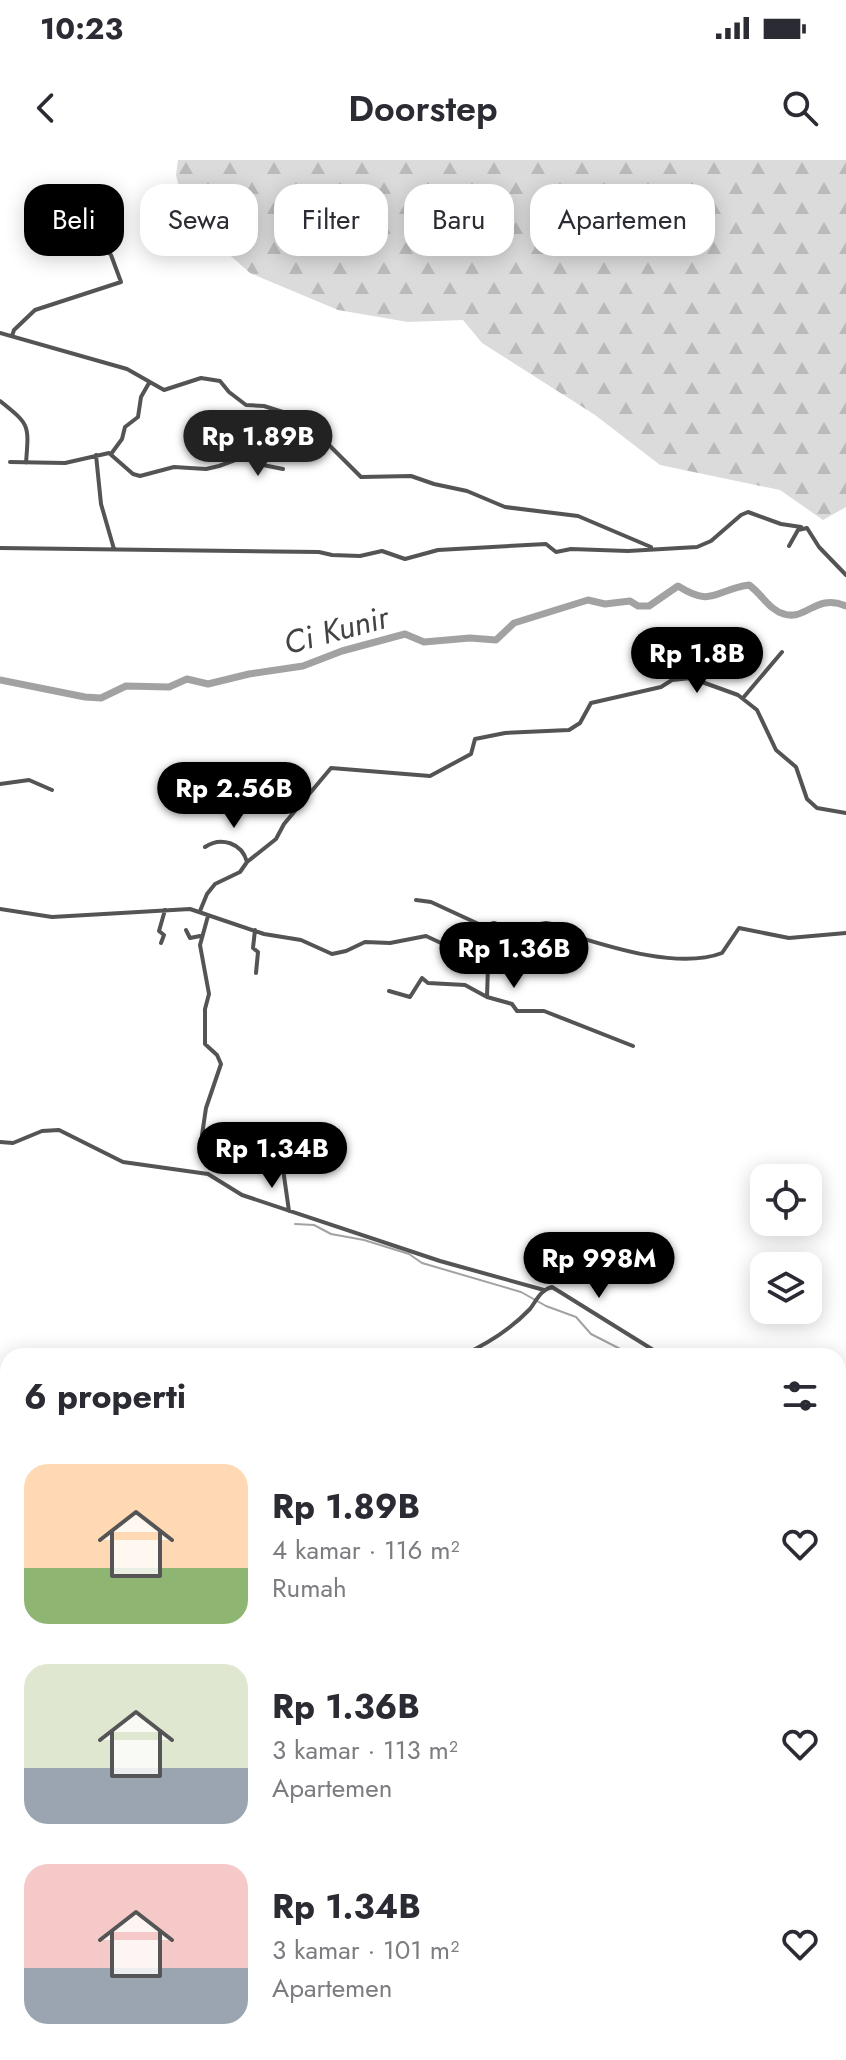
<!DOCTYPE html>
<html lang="id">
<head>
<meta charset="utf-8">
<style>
  :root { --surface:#fff; --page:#f2f2f3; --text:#2b2b33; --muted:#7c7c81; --accent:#000 }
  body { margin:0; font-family:Jost,sans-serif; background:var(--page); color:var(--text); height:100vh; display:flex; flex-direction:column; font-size:30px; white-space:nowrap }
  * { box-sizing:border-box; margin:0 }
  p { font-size:26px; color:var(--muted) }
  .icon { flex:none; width:44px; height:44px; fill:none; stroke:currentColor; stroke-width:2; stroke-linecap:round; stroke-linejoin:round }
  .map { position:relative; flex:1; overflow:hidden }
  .sheet { position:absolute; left:0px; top:1188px; width:846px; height:712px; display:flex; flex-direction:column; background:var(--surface); border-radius:24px 24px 0 0; box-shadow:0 4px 20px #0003 }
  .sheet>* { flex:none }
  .top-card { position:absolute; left:24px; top:24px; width:798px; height:72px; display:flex; gap:16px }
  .buttons { position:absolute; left:750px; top:1004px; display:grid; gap:16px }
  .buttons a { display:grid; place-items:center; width:72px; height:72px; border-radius:16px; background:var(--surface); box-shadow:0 4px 20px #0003; font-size:40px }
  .price { position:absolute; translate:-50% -68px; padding:0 18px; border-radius:28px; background:var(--accent); color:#fff; font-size:26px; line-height:52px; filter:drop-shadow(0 2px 4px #0008) }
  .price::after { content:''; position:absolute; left:50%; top:48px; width:24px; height:18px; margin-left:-12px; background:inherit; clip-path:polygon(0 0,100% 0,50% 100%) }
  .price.current { background:#222; color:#fff }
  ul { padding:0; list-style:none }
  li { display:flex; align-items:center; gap:24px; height:200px; padding:0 24px }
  li span { display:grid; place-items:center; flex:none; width:224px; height:160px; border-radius:24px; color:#555 }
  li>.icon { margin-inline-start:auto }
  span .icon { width:96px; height:96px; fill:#fffc; stroke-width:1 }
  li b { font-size:34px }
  h2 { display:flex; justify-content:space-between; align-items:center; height:96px; padding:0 24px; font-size:34px }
  .chip { padding:0 28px; border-radius:24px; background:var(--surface); box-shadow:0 4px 20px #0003; font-size:28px; line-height:72px }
  .chip.current { background:var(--accent); color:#fff }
  .status { display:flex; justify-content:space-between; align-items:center; height:56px; padding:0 40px; background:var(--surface); direction:ltr }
  .status svg { height:22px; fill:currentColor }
  header { display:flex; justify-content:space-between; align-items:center; height:104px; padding:0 24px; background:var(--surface); font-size:36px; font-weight:600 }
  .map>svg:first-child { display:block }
  .forest { fill:url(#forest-firs) }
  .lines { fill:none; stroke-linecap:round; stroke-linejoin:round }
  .stream { stroke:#a2a2a2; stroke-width:2 }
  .river { stroke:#a2a2a2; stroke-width:7 }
  .minor { stroke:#545454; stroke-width:4 }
  .labels { text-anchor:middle; stroke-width:6; stroke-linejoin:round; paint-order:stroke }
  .water-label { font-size:32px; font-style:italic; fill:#434343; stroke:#fff }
</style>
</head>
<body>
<div class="status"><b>10:23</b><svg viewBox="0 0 49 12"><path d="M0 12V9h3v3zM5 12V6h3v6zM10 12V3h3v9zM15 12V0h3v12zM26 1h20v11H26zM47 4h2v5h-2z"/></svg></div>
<header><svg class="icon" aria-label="back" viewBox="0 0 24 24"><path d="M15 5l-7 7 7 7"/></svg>Doorstep<svg class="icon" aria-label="search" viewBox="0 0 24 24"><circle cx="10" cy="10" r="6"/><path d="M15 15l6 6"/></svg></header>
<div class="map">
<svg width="846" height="1900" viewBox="0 0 846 1900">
  <defs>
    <pattern id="forest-firs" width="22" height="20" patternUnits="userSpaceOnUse" patternTransform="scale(2)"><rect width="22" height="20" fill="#dbdbdb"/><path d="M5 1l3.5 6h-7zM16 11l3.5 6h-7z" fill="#bababa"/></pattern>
  </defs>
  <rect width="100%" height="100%" fill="#fff"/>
  <!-- forest -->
  <path class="forest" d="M178,0H846V347L823,360L780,330L660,305L595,255L482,183L463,160L408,162L338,150L250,113L186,56L176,15Z"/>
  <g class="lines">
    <!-- stream -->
    <path class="stream" d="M295,1064L314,1065L331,1074L364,1080L409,1094L422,1103L521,1132L546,1146L576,1157L591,1174L634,1196
      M838,1319L846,1323"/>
    <!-- river -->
    <path class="river" d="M0,520L85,537L101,538L126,526L169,527L187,519L208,524L249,514L303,506L342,491L405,474L424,482L470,478L496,480L514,463L588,440L605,444L630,441L638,446H649L678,426C713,448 714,430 749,425C762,434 769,450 784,454C806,461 816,433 846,446
      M0,1751L8,1750
      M328,1892L342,1900"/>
    <!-- minor -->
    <path class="minor" d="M0,173L127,209L164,230L201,218L220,221L229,232L246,245L264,246L292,255L325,281L361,317L411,316L434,324L467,331L505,347L578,356L651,387
      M12,176L14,170L35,150L121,122L111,95L59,40
      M0,241C30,265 29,264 26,303
      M111,294L122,279L125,267L138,257L141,237L149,223
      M253,294L263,305L283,309
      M96,295L101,344L114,389
      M10,302L65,303L109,293L133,314L140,316L174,307L206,309L219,306L271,287L290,276L316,275
      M789,386L798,370L807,368L819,387L846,415
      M0,388L319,392L332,395L360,396L382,391L405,399L438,390L546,384L556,392L571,389L628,391L697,387L711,381L741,355L748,352L781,364L801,367
      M660,493V498L693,516
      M691,518L728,480
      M743,538L782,492
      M0,624L29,620L52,630
      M205,687C221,676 242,683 247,702
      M416,740L431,742L483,766L494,763L511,769L546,763L552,764L555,772
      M0,749L52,757L190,749L264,774L301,780L332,794L346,791L365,782L390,783L426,776L488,805L530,793L555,772L565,773C607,786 678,810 722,793L739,768L789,778L846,773
      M200,751L207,734L215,724L240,712L247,702L276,679L284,664L331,608L430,616L471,594L475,579L505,573L569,570L580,563L591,543L661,527L672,520L691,518L738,535L757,550L776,590L796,607L807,639L817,648L846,653
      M208,756L200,785L209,834L205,849V884L217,895L221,904L206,948L202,975L218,990L277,1004L283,1009L289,1051
      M186,770L190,778L200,776
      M255,770L253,788L258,792L256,813
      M161,783L164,775L159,771L165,750
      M389,831L410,837L422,818L428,823L465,825L487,837L512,844L517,851H544L633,886
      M487,837L488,805
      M0,982L13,983L42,971L59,970L123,1002L208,1014L242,1035L440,1101L544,1130
      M461,1196C487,1184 510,1170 530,1149C537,1140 540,1130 552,1127L663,1196
      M0,1264L8,1263
      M0,1318H8
      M838,1487L846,1501
      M0,1726L8,1721
      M838,1835L846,1834"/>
  </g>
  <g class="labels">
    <!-- water labels -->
    <g class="water-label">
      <text transform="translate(336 470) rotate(-15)" y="11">Ci Kunir</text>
    </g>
  </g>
</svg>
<div class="buttons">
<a><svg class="icon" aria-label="locate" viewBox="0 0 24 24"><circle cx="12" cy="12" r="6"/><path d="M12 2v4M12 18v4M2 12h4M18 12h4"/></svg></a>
<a><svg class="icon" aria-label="layers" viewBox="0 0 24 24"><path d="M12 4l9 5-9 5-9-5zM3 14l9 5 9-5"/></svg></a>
</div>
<b class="price current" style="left:258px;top:318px">Rp 1.89B</b>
<b class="price" style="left:697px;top:535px">Rp 1.8B</b>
<b class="price" style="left:234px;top:670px">Rp 2.56B</b>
<b class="price" style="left:514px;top:830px">Rp 1.36B</b>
<b class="price" style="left:272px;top:1030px">Rp 1.34B</b>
<b class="price" style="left:599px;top:1140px">Rp 998M</b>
<div class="top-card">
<a class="chip current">Beli</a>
<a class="chip">Sewa</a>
<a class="chip">Filter</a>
<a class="chip">Baru</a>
<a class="chip">Apartemen</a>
</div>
<section class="sheet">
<h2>6 properti<svg class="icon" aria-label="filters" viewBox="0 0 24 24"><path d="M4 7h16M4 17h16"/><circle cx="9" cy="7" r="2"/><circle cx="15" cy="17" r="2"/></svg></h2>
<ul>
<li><span style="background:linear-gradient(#ffd9b3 65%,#8fb573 0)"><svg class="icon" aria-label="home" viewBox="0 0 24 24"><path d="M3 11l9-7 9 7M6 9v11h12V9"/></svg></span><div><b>Rp 1.89B</b><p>4 kamar · 116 m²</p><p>Rumah</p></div><svg class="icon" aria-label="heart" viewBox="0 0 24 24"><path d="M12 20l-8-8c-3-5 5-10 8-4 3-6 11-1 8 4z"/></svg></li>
<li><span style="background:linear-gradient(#dfe7d0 65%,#9aa5b1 0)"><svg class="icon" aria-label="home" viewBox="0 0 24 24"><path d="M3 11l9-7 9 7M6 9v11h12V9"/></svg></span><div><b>Rp 1.36B</b><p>3 kamar · 113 m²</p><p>Apartemen</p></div><svg class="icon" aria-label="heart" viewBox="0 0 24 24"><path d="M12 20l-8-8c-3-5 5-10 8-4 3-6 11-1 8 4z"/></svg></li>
<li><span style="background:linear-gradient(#f6c9c9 65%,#9aa5b1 0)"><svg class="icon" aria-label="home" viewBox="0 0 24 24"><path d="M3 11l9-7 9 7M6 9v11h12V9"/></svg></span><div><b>Rp 1.34B</b><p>3 kamar · 101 m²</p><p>Apartemen</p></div><svg class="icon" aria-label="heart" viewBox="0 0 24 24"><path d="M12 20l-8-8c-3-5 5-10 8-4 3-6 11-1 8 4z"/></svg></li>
</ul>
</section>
</div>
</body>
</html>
